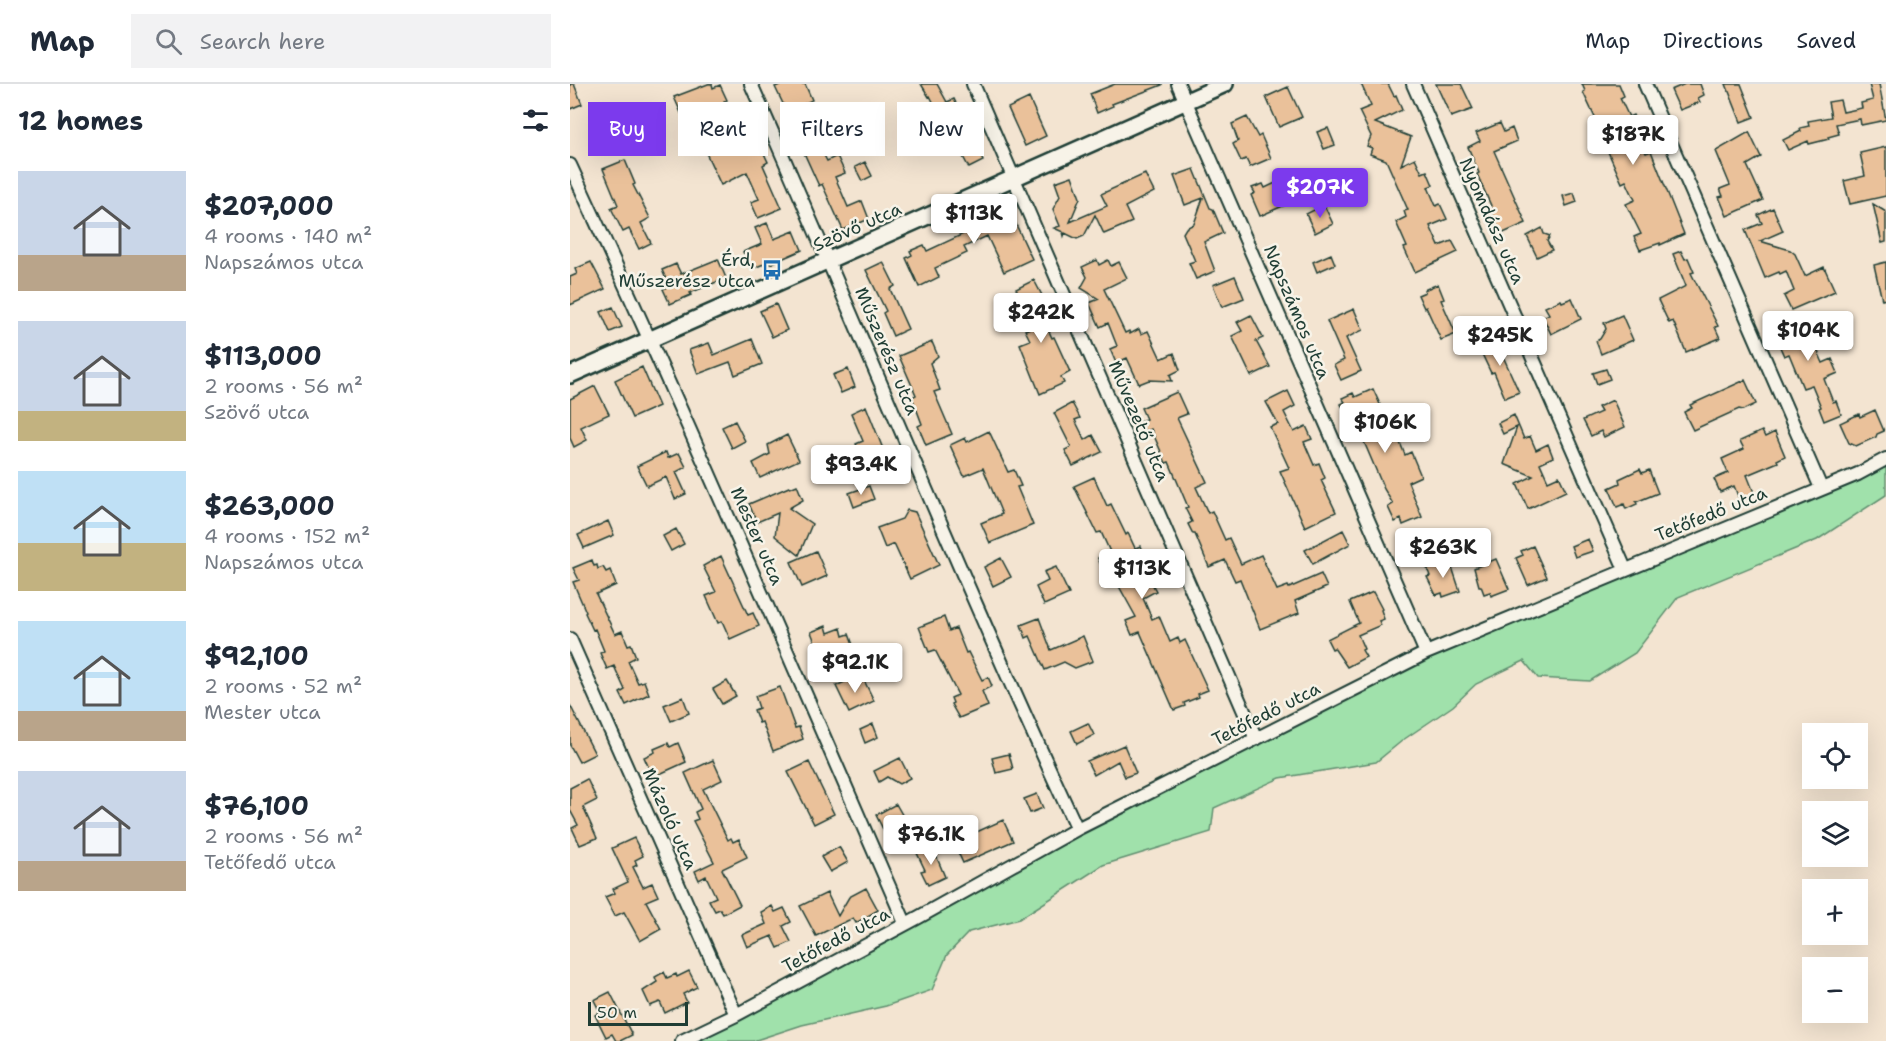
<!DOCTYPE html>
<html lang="en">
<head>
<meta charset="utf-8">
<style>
  :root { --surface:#fff; --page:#f2f2f3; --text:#1f2937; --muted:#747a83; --line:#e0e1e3; --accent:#7c3aed }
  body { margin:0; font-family:"Shantell Sans",sans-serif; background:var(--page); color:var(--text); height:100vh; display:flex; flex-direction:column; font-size:22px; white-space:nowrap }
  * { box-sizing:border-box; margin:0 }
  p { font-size:20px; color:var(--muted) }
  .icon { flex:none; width:33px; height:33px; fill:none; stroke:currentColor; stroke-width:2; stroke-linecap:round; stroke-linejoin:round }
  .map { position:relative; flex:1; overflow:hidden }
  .details { display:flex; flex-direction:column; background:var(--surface); width:570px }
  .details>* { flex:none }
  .top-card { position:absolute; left:18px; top:18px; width:570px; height:54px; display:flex; gap:12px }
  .fabs { position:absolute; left:1232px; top:639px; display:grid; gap:12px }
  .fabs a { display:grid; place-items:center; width:66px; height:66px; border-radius:0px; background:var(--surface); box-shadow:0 6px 24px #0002; font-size:30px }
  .scale { position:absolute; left:18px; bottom:15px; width:100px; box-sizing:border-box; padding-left:6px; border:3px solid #1f3d34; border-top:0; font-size:16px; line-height:21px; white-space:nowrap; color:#1f3d34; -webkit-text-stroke:4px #f7f3e8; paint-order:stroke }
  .price { position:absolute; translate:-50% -51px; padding:0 14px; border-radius:6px; background:#fff; color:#222; font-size:20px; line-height:39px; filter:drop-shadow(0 2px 3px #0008) }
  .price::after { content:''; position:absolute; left:50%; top:36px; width:18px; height:14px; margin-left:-9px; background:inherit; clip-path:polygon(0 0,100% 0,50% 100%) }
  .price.active { background:var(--accent); color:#fff }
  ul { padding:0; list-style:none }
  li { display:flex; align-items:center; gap:18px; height:150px; padding:0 18px }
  li span { display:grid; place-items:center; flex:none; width:168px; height:120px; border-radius:0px; color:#555 }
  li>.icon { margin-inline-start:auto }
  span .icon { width:72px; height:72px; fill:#fffc; stroke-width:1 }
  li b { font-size:26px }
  h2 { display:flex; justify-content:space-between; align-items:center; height:72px; padding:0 18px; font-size:26px }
  .chip { padding:0 21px; border-radius:0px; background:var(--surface); box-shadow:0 6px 24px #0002; font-size:21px; line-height:54px }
  .chip.active { background:var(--accent); color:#fff }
  header { display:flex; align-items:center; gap:36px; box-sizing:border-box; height:84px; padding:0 30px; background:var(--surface); border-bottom:2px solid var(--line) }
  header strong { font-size:28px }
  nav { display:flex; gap:33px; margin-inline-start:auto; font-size:21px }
  .search { width:420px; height:54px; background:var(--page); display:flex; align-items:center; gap:15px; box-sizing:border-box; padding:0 21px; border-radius:0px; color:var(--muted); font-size:22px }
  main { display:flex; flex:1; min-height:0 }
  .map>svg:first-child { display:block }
  .green { fill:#a0e1ab; stroke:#608f70; stroke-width:1.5 }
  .building { fill:#eac19a; stroke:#1f3d34; stroke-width:1.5 }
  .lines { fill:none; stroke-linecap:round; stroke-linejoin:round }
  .minor-casing { stroke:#1f3d34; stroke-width:16 }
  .tertiary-casing { stroke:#1f3d34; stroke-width:20 }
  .minor { stroke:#f7f3e8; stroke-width:12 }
  .tertiary { stroke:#f7f3e8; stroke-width:15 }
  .labels { text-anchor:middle; stroke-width:5; stroke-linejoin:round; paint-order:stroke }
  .street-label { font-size:18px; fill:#1f3d34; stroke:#f7f3e8 }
  .poi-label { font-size:18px; fill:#1f3d34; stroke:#f7f3e8; text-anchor:end }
</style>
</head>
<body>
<header>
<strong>Map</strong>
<div class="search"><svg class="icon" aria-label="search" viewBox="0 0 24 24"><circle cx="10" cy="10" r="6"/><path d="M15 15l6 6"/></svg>Search here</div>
<nav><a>Map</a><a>Directions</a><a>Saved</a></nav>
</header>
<main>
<section class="details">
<h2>12 homes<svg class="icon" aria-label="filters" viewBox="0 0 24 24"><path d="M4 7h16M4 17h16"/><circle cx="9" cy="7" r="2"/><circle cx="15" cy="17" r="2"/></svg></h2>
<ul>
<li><span style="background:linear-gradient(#c9d6e8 70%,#b9a48a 0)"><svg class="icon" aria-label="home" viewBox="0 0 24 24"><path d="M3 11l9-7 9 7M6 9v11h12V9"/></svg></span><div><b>$207,000</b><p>4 rooms · 140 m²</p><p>Napszámos utca</p></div></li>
<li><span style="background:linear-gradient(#c9d6e8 75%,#c2b280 0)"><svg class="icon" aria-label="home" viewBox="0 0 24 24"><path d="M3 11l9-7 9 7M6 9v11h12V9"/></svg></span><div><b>$113,000</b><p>2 rooms · 56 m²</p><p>Szövő utca</p></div></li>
<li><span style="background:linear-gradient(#bfe0f5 60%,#c2b280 0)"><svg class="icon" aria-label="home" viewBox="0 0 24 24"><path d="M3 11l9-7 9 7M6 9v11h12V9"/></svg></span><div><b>$263,000</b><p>4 rooms · 152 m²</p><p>Napszámos utca</p></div></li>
<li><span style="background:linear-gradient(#bfe0f5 75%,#b9a48a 0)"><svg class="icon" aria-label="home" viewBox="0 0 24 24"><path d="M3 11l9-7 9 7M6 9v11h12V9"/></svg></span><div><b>$92,100</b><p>2 rooms · 52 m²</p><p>Mester utca</p></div></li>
<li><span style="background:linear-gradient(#c9d6e8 75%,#b9a48a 0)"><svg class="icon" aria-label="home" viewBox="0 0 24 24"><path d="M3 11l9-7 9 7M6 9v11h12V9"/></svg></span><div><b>$76,100</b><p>2 rooms · 56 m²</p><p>Tetőfedő utca</p></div></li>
</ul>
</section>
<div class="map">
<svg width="1316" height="957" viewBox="0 0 1316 957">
  <rect width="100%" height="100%" fill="#f3e4d1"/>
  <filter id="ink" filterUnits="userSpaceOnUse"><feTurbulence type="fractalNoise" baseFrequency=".0167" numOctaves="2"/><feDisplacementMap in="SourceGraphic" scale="12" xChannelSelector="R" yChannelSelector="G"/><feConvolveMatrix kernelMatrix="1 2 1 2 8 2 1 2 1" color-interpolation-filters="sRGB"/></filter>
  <g filter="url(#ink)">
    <!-- green -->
    <path class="green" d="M1316,375V411L1247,456L1108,513L1065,569L1020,597L968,594L954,577L906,600L883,622L833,656L806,678L710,694L644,724L641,748L533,781L449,835L399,848L377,871L362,906L316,922L232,941L183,957H112L856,569Z"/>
    <!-- building -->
    <path class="building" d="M0,0H4L12,20L0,25Z
      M138,0H142L143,4L150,1L157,16L154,17L164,41L172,37L184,64L190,61L198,78L193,81L212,124L188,134L181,118L189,115L177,88L151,101L130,56L136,53L127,32L115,38L104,13Z
      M212,0H235L242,16L217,28L205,3Z
      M351,0H367L377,18L384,15L413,77L399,84L381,50H380L360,12L359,13Z
      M545,0H592V1L542,20L543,22L527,29L520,10Z
      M791,0H818L824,12L826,11L832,26L805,39L841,53L831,81L845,74L852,89L857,87L863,101L858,103L866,122L870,120L877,135L860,142L869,162L882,157L888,168L845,188L834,164L837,163L826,138L836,133L834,127L838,126L816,76L800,70L802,64L797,62L801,52L789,27L801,22Z
      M866,0H891L903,25L881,33Z
      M1012,0H1049L1054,12L1050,14L1059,33L1063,31L1069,46L1066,47L1076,69L1081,67L1114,150L1090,161V159L1070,166L1064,153L1071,150L1056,120L1065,116L1056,97L1052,99L1035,61L1031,62L1022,41L1027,38L1013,8L1015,7Z
      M1115,0H1130L1134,11L1128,14L1130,18L1110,26L1101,6Z
      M1156,0H1171L1184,33L1171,38Z
      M1299,0H1309L1316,36L1291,41L1290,35L1266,40L1269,50L1258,53L1259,55L1239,60L1238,57L1218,66L1213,56L1231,47L1230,44L1239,42L1238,37L1261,33L1258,18L1270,16L1273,28L1292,24L1291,19L1303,16Z
      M718,3L732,33L709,43L696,13Z
      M459,14L476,52L455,62L438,24Z
      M677,33L688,53L691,51L701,74L680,83L676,75L671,77L663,60L668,57L662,40Z
      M70,35L78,52L59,61L52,43Z
      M246,39L253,52L246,56L257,77L267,72L275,89L265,93L278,123L292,117L299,135L273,146L252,100L249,102L225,49Z
      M930,39L934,48L942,44L947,57L924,67L956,139L931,150L920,125L922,124L907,90L909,89L898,63L910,57L906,49Z
      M758,44L765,61L754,65L747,48Z
      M1179,48L1191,73L1177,81L1193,116L1157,132L1149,113L1153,112L1150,105L1160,101L1146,67Z
      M1316,63V112L1280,120L1274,97L1295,92L1290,69Z
      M55,76L65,100L63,101L80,134L71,139L81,159L69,165L59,145L53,148L41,124L48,121L33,85Z
      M295,78L302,92L292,97L285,83Z
      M624,85L640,124L643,125L653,149L634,158L645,187L626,195L619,179L625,177L613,149L616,144L624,140L633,114L615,121L604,92Z
      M575,90L584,108L555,123L562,138L534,150L525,131L514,152L507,155L495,149L494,152L493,148L484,144L490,142L483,125L490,112L485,98L502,92L510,114L500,138L537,122L531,110Z
      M712,96L722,118L690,132L681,111L685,109L682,104L693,100L695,104Z
      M1004,109L1007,118L996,122L993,112Z
      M436,119L462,175L434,188L417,152L394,163L397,169L365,184L369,193L349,203L336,174L342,171L340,167L354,161L357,167L400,147L396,138Z
      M1303,120L1316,128V158L1312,159Z
      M754,121L763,140L745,149L736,130Z
      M1203,124L1213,147L1190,157L1220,166L1225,170L1235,192L1254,183L1265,207L1221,226L1214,212L1224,207L1216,187L1210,190L1209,188L1195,194L1175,146L1192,139L1188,131Z
      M197,139L204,155L224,147L232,166L200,180L199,178L181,185L173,168L192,160L185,144Z
      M972,144L974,150L980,152L977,157L982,166L967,173L957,152Z
      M1111,167L1115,175L1118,174L1124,188L1121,189L1148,242L1145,243L1150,254L1116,268L1103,237L1099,239L1088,216L1116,202L1103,170Z
      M761,170L765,180L747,188L743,178Z
      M148,175L156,194L120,209L121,211L100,220L93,205L99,202L92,186L106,180L111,190Z
      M527,176L529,181L538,176L541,182L549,178L557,194L534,205L555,249L559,247L560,250L569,245L571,250L578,247L591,275L604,269L610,286L600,291L602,297L579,296L569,300L557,274L546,279L540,265L547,262L538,239L530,243L519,219L529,215L511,204L517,193L512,183Z
      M21,178L35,205L0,221V193L7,190L5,185Z
      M313,178L325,202L320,205L338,245L323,252L313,229L316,227L296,186Z
      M1316,178V215L1312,216L1304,181Z
      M665,192L674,214L652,223L643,201Z
      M464,196L477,221L469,225L482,254L484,253L500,288L491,293L494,299L470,310L450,260L460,256L455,246L466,242L446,205Z
      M868,200L874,215L871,216L886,250L871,256L856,223L854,224L848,211L855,208L854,206Z
      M1002,214L1011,235L981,250L973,233L979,230L975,223L991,216L992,218Z
      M206,220L217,246L202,253L190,227Z
      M43,223L52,243L40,248L31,228Z
      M784,225L793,246L776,254L791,287L771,296L764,281L774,276L757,237Z
      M681,231L693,254L686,257L700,283L681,292L662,252L672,247L667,238Z
      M1052,231L1063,256L1031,270L1026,257L1030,255L1036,245L1034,239Z
      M1232,231L1253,279L1262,275L1268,289L1254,295L1263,318L1266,317L1271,330L1254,337L1249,324L1251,323L1242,301L1233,304L1219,270L1214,272L1202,245Z
      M929,254L935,269L932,270L949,308L935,314L924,288L921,289L912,270L917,267L914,260Z
      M182,255L192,280L165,291L160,278L128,290L119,266L139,259L144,271Z
      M362,258L368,272L360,279L370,306L364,308L382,350L356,361L348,342L352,340L342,313L346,311L329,272Z
      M72,283L89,322L62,334L45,296Z
      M278,285L285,303L271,309L263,291Z
      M1036,285L1040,295L1027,300L1023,289Z
      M1175,296L1186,320L1173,326L1169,325L1123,346L1114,328L1122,324L1120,321Z
      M25,302L39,330L11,343L17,356L4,363L0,354V315Z
      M803,305L818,338L821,336L835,371L841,368L851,392L838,398L852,433L833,441L831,435L825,438L818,423L823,420L814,405L786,339L781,341L771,320L775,318L772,314L783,309L785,313Z
      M718,307L725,322L714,328L724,348L736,342L742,355L734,358L744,381L749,379L755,394L751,396L766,428L735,443L710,387L719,384L700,343L708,340L696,318Z
      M607,308L617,330L607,334L637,398L626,403L638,429L642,427L655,456L659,454L671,480L691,471L707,506L718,502L719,504L751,490L757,503L725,517L729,529L690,545L670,495L665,497L655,476L639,483L625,450H623L618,440L622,438L615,424L618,423L599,378L596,379L581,345L575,348L570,337L576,335L571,324Z
      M1043,316L1055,343L1034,353L1031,347L1021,352L1013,336L1031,328L1028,323Z
      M502,319L510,334L505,336L515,356L523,351L532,368L503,382L495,366L501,363L484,329Z
      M296,322L315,370L324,366L329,379L288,396L281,380L292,375L286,360L293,357L281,329Z
      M1305,326L1314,347L1307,350L1306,353L1286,362L1279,359L1270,339L1289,330L1290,333Z
      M944,331L954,355L960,352L966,366L978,360L983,373L970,379L978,397L989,392L996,407L958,425L947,400L963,392L934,380L947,343L933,350L928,339Z
      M165,337L175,357L162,364L152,343Z
      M419,347L438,388L444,386L451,402L447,403L463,441L420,459L411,439L432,430L413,384L394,392L380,361L395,354L397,358Z
      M1192,347L1195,353L1205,348L1215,372L1207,376L1208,378L1177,391L1185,411L1170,417L1164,402L1150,408L1144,395L1158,389L1152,375L1174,365L1170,357Z
      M217,351L229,376L190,394L183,379L200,370L198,361Z
      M96,368L98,374L109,369L116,383L106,388L116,410L105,415L96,393L77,402L67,382Z
      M1070,385L1072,389L1079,386L1088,409L1066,418L1067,420L1056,425L1054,420L1047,423L1039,404L1050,399L1049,395Z
      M524,393L537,422L541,420L556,451L558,449L565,464L571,462L575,473L569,476L586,507L573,514L582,535L589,532L600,558L608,554L610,559L615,556L638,606L628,610L629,613L614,619L615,622L604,626L570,548L562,551L556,537L566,533L541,488L535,490L528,474L540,468L531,448L527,449L504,402Z
      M227,401L233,416L219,424L242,440L229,471L205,452L208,429L187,438L179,420L219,403L220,404Z
      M299,402L304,415L284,423L279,409Z
      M337,426L345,428L369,481L340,495L324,460L315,464L307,444L332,435Z
      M38,437L44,451L14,464L8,451Z
      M106,445L114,460L101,467L93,452Z
      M773,446L780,460L743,480L735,466Z
      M1018,455L1023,467L1005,473L1001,462Z
      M963,462L977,493L958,501L946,474L953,471L951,467Z
      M246,467L257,492L232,503L221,478Z
      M151,472L178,531L183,529L189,542L160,555L152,537L148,539L136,512L146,508L133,482Z
      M431,474L441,493L423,502L414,483Z
      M926,475L939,505L921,512L920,508L914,510L911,502H909L904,484Z
      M22,476L24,482L27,481L28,485L33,483L36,488L40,486L46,501L26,510L45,550L52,547L58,561L61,560L66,573L58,577L68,599L74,597L79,610L56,621L50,609L55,606L44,582L37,585L30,569L34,567L25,545L23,546L15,529L16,528L3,498L9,496L3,484Z
      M880,477L890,507L873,513L872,509L866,511L857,493L860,492L857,484Z
      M486,483L499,510L474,521L466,503L478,497L474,488Z
      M803,508L812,525L811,526L814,535L809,537L811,541L788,551L794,565L792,566L796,573L777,583L764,564L762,565L757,555L789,539L780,518Z
      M374,533L379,547L386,544L396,569L398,568L412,596L418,593L422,602L412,607L418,622L389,634L381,620L383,619L381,614L388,611L365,566L359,568L349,543Z
      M469,534L481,566L513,552L523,577L505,584L494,578L475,586L460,552L456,554L451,541Z
      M256,542L258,549L271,544L273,552L279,550L283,561L255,570L248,566L241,548Z
      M291,590L304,617L279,629L266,602Z
      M157,597L166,612L152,620L143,605Z
      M210,603L225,644L229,643L233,655L203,667L192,638L189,639L184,626L189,624L185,612Z
      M113,613L119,629L101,637L94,621Z
      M0,621L25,670L9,678L0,661Z
      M518,639L524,651L507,660L501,647Z
      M303,640L308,653L295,659L290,646Z
      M98,659L100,663L108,659L116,678L83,693L74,673L85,668L84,665Z
      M554,661L566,689L555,693L548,677L524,691L517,677Z
      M439,670L443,685L426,689L422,674Z
      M330,674L340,694L329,700L317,693L309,698L304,687Z
      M143,676L152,696L133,705L158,756L161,754L163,758L169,755L177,773L152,785L170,821L153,830L150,825L145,827L139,816L146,813L136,792L129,796L125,787L144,778L123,737L128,735L125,728L131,725L115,689Z
      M239,678L264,730L244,740L218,688Z
      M17,695L27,716L13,723L27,754L10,761L2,744L8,741L0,726V704Z
      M467,710L473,724L460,729L454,715Z
      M326,720L335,736L314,747L306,731Z
      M433,736L443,757L393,779L381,753L397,745L400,751Z
      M64,754L73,772L65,776L67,781L63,783L73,803L82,799L88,812L76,817L91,845L70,857L54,828L45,832L35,813L45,809L43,805L58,798L42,764Z
      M362,762L375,793L358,801L351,787L355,786L347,769Z
      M269,763L278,778L260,788L251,773Z
      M296,804L308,826L286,839L283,834L246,852L230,822L257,809L268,832L279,813Z
      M202,822L205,828L214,824L221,838L213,842L221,858L208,864L202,852L177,863L172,851L196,840L191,828Z
      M119,887L127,903L113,910L117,918L95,929L90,918L80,922L73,907L87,898L85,893L94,888L97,894L106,890L107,893Z
      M40,908L62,951L50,957H46L42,950L36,953L25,931L30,928L24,916Z"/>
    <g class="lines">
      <!-- minor casing -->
      <g class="minor-casing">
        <path id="minor" d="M181,0C291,248 393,500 507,745
          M403,0L686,655
          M608,0L856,569
          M843,0L1055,485
          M1075,0L1251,404
          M0,81C116,332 225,586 335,839
          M0,555L166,931
          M112,957L166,931L349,833L507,745L856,569L1288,390L1316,375"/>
      </g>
      <!-- tertiary casing -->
      <g class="tertiary-casing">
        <path id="tertiary" d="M0,291L655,0"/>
      </g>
      <!-- minor -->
      <use href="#minor" class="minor"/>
      <!-- tertiary -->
      <use href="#tertiary" class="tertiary"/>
    </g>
  </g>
  <!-- icons -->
  <defs>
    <g id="bus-bare" transform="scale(1.62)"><path d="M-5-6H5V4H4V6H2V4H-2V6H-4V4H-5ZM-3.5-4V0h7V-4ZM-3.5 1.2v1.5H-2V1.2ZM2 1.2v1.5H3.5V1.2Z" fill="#1f6fb2" stroke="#f7f3e8" stroke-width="2.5" paint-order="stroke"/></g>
  </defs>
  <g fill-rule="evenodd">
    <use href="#bus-bare" x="202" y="186"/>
  </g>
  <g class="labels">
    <!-- street labels -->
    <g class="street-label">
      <text transform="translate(922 137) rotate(66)" y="6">Nyomdász utca</text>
      <text transform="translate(287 143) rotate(-24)" y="6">Szövő utca</text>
      <text transform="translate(727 228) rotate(67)" y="6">Napszámos utca</text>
      <text transform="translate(317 267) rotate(67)" y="6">Műszerész utca</text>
      <text transform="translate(569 337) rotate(67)" y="6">Művezető utca</text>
      <text transform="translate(1141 430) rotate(-22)" y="6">Tetőfedő utca</text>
      <text transform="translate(187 452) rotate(66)" y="6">Mester utca</text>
      <text transform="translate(696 630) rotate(-27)" y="6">Tetőfedő utca</text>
      <text transform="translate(100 735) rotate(66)" y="6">Mázoló utca</text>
      <text transform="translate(266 856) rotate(-28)" y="6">Tetőfedő utca</text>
    </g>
    <!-- poi labels -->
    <g class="poi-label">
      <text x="185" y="182">Érd,<tspan x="185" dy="21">Műszerész utca</tspan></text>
    </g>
  </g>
</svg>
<div class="fabs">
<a><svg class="icon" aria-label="locate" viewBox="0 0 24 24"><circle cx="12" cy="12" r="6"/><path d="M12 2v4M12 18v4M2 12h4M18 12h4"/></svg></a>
<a><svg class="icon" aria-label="layers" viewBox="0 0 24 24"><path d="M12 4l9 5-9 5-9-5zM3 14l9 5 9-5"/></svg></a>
<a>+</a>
<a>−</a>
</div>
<div class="scale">50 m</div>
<b class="price" style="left:1063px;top:82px">$187K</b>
<b class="price active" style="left:750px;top:135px">$207K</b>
<b class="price" style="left:404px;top:161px">$113K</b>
<b class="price" style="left:471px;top:260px">$242K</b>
<b class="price" style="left:1238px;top:278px">$104K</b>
<b class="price" style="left:930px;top:283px">$245K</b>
<b class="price" style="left:815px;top:370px">$106K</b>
<b class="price" style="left:291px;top:412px">$93.4K</b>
<b class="price" style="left:873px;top:495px">$263K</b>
<b class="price" style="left:572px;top:516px">$113K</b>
<b class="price" style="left:285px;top:610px">$92.1K</b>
<b class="price" style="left:361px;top:782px">$76.1K</b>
<div class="top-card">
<a class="chip active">Buy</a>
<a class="chip">Rent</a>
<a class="chip">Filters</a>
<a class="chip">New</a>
</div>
</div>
</main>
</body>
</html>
